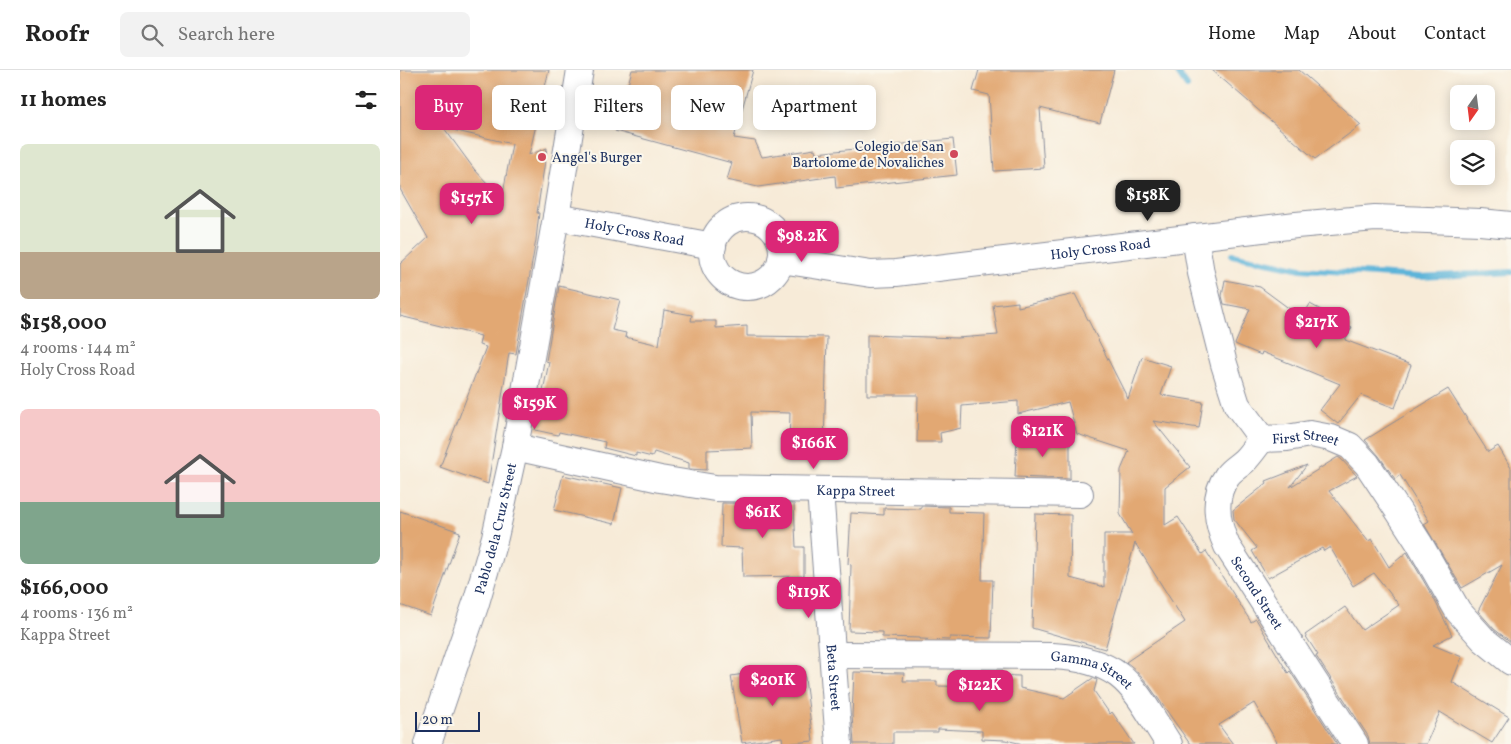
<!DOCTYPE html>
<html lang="en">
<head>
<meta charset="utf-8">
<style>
  :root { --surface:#fff; --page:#f2f2f2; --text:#222; --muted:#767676; --line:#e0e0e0; --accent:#db2777 }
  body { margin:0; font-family:Vollkorn,serif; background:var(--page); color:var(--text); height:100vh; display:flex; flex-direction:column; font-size:19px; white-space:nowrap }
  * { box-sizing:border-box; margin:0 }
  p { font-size:16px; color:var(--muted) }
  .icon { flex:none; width:28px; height:28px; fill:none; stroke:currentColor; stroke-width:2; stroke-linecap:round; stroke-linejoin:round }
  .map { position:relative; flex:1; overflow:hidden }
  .details { display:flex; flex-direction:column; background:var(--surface); width:400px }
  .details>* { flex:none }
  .banner { position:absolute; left:15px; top:15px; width:475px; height:45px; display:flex; gap:10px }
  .needle { width:32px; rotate:194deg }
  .tools { position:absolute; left:1050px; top:15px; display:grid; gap:10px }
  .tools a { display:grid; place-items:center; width:45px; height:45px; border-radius:8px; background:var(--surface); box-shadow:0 2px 12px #0003; font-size:25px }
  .scale { position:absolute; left:15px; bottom:12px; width:65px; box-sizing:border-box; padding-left:5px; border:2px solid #1b2f5e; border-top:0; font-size:14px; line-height:18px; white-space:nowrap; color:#1b2f5e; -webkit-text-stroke:4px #fbf7ec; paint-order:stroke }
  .price { position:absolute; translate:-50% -42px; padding:0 11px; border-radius:10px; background:var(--accent); color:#fff; font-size:16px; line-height:32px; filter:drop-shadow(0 1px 2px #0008) }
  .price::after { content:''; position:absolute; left:50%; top:30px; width:15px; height:11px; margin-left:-8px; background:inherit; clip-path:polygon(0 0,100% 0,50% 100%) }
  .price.selected { background:#222; color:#fff }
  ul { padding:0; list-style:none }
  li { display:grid; align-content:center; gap:10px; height:265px; padding:0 20px }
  li span { display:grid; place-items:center; height:155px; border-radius:8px; color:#555 }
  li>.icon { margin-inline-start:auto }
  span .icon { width:90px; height:90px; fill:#fffc; stroke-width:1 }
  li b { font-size:21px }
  h2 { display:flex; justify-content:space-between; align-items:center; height:60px; padding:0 20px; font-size:21px }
  .chip { padding:0 18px; border-radius:8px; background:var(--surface); box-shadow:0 2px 12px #0003; font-size:18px; line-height:45px }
  .chip.selected { background:var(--accent); color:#fff }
  header { display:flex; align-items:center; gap:30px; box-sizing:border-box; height:70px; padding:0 25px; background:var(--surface); border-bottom:1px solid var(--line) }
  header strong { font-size:24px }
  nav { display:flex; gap:28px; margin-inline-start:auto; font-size:18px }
  .search { width:350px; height:45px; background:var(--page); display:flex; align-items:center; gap:12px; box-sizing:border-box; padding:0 18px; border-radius:8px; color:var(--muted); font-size:19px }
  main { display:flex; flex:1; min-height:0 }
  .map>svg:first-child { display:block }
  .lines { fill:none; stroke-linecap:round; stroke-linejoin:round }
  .stream { stroke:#5cb4d9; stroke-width:6 }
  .building { fill:#e2a873; fill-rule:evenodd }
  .minor-casing { stroke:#898d9b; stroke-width:28 }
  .minor { stroke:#fff; stroke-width:26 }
  .poi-dot { fill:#d1495b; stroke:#fbf7ec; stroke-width:2 }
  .labels { text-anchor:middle; stroke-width:4; stroke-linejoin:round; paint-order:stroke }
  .poi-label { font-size:14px; fill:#1b2f5e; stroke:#fbf7ec; text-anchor:end }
  .street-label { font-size:14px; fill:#1b2f5e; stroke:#fbf7ec }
</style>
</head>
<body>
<header>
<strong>Roofr</strong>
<div class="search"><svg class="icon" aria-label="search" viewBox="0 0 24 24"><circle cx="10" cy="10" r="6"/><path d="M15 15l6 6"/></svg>Search here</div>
<nav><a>Home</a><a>Map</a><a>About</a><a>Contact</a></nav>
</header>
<main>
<section class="details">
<h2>11 homes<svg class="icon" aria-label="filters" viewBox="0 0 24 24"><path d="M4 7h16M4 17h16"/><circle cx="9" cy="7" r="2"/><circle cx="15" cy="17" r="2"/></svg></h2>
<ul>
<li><span style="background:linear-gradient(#dfe7d0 70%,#b9a48a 0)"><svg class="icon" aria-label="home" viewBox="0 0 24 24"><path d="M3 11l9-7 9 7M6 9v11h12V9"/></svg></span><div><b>$158,000</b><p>4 rooms · 144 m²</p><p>Holy Cross Road</p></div></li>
<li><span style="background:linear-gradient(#f6c9c9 60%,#7fa58c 0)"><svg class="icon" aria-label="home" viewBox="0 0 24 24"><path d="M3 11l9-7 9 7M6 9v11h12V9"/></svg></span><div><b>$166,000</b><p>4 rooms · 136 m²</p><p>Kappa Street</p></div></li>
</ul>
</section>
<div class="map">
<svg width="1111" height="674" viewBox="0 0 1111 674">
  <rect width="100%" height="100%" fill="#fbf7ec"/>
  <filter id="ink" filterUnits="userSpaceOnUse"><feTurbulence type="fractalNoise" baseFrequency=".02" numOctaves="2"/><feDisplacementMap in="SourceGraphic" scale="10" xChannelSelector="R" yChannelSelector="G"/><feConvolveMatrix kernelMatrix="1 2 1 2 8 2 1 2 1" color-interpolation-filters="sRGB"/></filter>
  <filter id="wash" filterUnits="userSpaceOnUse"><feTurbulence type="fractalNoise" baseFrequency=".0096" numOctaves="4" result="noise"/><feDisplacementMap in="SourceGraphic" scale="20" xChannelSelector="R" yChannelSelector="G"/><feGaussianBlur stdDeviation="1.12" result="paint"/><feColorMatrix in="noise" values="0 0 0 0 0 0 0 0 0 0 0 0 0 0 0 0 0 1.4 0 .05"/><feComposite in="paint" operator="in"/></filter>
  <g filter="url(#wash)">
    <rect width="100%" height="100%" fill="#f7ebd8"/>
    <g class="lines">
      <!-- stream -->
      <path class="stream" d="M776,0L787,16
        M832,185L901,199L1020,207L1111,202"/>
    </g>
    <g id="blocks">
      <!-- building -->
      <path class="building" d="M0,0H149L129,85L147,78L137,143H139L136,170L116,284L109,283L88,414L40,397L86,277L79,275L81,266L0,246V194L28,168L0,119ZM44,58L112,74L102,129L74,99Z
        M232,0H353L334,68L355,71L362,87L415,79L416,83L553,69L557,105L436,118L435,106L358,117L327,110L332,93L215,61Z
        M579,0H714L700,53L640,38L644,98L594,101L589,25L573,21Z
        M812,0H899L961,55L915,89Z
        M825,210L860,217L902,248L910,234L952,257L945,270L1011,295L995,338L961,325L938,354L920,340L940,314L862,282L861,285L835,274L850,239L824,234L822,226Z
        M159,216L220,230L212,260L226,263L225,267L259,275L264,240L292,245L291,251H316V258L347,256V266L427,267L424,376L389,375L390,343L351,342L352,378L307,380V400L289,399V393L254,382L252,387L236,383V386L204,378L205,372L159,362L158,365L135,360L149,292L146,291Z
        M675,224L728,329L742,287L771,296L761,325L803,332L799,358L753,351L790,397L765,417V455L778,447L802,484L806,481L851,552L856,549L888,603L890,601L937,674H878L854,633L819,655L833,674H790L748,614L736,600L726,592L785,552L735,473L705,579L632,558L635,444L671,445L670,508L704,517V464H732L720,444L721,400L729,381L677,364L668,332L618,344V331L562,336L561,358L540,363L541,372H517L518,325H467V265L557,268L598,265L593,235L618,232V237Z
        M1048,319L1088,382L1098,376L1111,398V572L1094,559L1078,541L1102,495L1062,518L1024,454L1029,451L1000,405L995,409L979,386L965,370Z
        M617,367L670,369V409L615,407Z
        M938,387L941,389L957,406L929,421L968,471L972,469L989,497L1007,482L1034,529L1052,565L1033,575L1062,587L1052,612L1109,647L1092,673L1040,642L1026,674H970L968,666L916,586L918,585L905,565L945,537L962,560L999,535L974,503L953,516L930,477L924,481L922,478L868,508L852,481L857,478L834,449L833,440L867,413L866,411L907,395L890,417Z
        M163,405L222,418L214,454L154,440Z
        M322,433L394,434L396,477H404V506L343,507L342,478L321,477Z
        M521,436L549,437V442L584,443L582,510H593L591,568L550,567V570L520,569V568L482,567V562L449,561L451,495L448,494L451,443L484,445V438L521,439Z
        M0,441L60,462L31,546L0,535Z
        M364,601L365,606L404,601L413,671L383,674L382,667L342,673L331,606Z
        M454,602L504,603L503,611H537V616L585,617V605L620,606V618L664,628L693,608L697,610L694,621L710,644L712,642L734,674H623L605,670L582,669V661L538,659V662H493V674H454L452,645Z"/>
    </g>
  </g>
  <g filter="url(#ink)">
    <use href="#blocks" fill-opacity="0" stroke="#898d9b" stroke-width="1"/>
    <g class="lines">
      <!-- minor casing -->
      <g class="minor-casing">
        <g id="minor">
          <path id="s1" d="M156,147L313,176"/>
          <circle cx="347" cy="182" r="35"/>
          <path d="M795,167L801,203L824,294L837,335L862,369"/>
          <path id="s2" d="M381,190L471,204L496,203L896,155L975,148L1080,152L1111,155"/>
          <path id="s3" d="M862,369L887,368L910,364L931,368L950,376L967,394L999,442L1019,473L1058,541L1084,570L1111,592"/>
          <path id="s4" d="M862,369C856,376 851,384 845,390C839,396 831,400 827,406C812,427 817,454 827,476L955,674"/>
          <path id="s5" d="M115,377L260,409L315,418L680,424"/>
          <path id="s6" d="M420,420L439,674"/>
          <path id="s7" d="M433,585L653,586C726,590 733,618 769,674"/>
          <path id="s8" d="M28,674L76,533L95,467L115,377L156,147L180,0"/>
        </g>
      </g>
      <!-- minor -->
      <use href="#minor" class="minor"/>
    </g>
  </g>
  <!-- markers -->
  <g class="poi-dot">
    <circle cx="554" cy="84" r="5"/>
    <circle cx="142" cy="87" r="5"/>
  </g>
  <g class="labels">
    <!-- poi labels -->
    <g class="poi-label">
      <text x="544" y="81">Colegio de San<tspan x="544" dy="16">Bartolome de Novaliches</tspan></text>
      <text x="152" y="92" text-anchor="start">Angel's Burger</text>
    </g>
    <!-- street labels -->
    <g class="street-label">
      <text dy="5" stroke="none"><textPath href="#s1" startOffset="80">Holy Cross Road</textPath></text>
      <text dy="5" stroke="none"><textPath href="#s2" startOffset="322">Holy Cross Road</textPath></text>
      <text dy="5" stroke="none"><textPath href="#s3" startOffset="44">First Street</textPath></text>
      <text dy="5" stroke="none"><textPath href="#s5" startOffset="345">Kappa Street</textPath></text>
      <text dy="5" stroke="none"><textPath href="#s8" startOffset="226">Pablo dela Cruz Street</textPath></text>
      <text dy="5" stroke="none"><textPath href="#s4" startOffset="180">Second Street</textPath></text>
      <text dy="5" stroke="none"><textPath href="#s7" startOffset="262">Gamma Street</textPath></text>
      <text dy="5" stroke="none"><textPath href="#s6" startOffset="188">Beta Street</textPath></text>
    </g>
  </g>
</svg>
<div class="tools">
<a><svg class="needle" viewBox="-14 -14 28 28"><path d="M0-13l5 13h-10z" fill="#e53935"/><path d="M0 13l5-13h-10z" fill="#767676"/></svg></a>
<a><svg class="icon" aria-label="layers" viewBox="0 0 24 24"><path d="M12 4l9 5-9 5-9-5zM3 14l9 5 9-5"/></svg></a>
</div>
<div class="scale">20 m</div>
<b class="price selected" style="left:748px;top:152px">$158K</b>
<b class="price" style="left:72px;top:155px">$157K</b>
<b class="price" style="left:402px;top:193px">$98.2K</b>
<b class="price" style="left:917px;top:279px">$217K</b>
<b class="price" style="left:135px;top:360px">$159K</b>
<b class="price" style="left:643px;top:388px">$121K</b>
<b class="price" style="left:414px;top:400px">$166K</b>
<b class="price" style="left:363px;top:469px">$61K</b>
<b class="price" style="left:409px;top:549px">$119K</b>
<b class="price" style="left:373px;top:637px">$201K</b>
<b class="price" style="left:580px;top:642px">$122K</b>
<div class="banner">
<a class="chip selected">Buy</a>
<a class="chip">Rent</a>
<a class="chip">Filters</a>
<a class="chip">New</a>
<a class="chip">Apartment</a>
</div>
</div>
</main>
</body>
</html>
